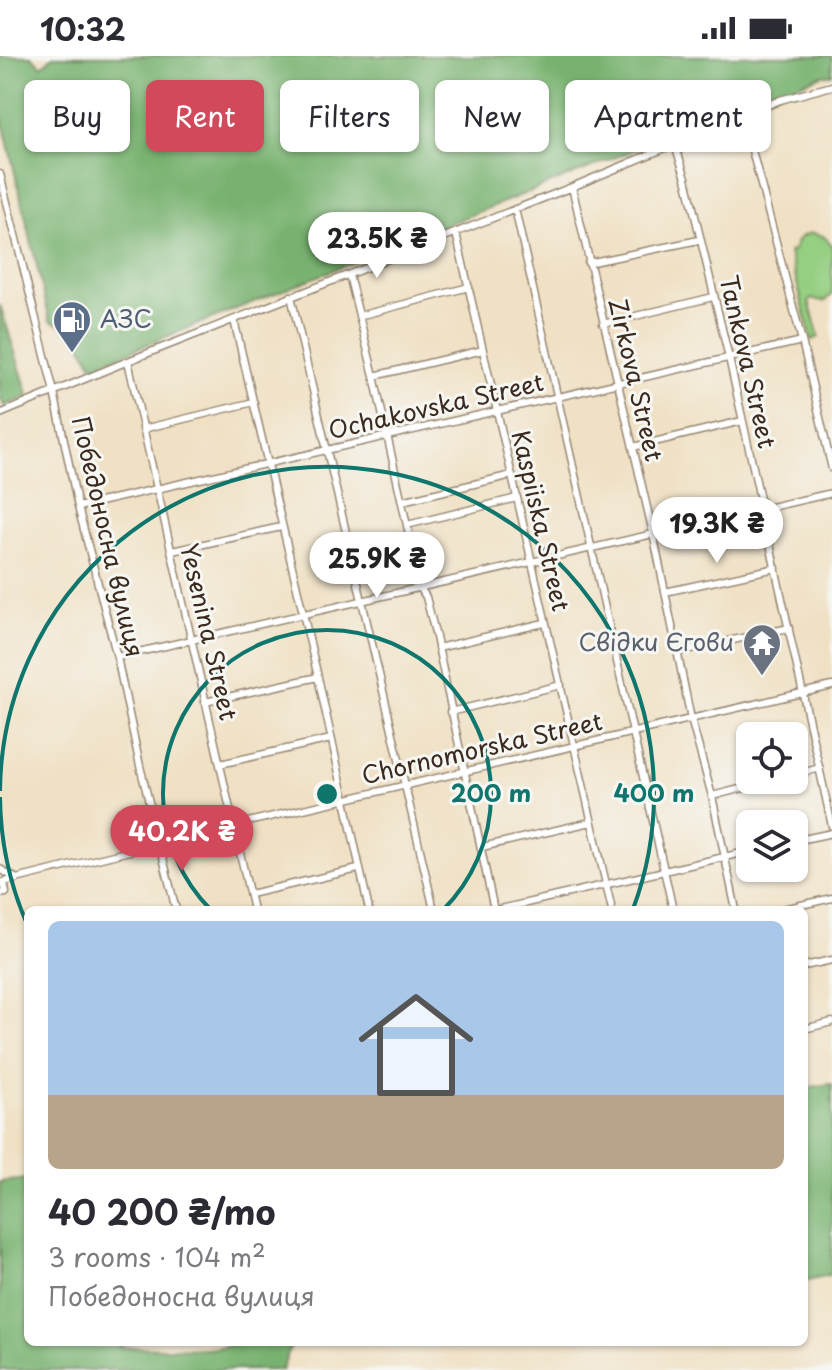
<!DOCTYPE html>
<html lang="en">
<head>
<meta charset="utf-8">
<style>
  :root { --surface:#fff; --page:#f7f7f7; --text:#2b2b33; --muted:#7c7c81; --accent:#d1495b }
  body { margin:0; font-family:"Playpen Sans",sans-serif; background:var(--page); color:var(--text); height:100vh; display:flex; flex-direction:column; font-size:30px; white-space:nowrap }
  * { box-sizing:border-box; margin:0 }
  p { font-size:26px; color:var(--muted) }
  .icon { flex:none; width:44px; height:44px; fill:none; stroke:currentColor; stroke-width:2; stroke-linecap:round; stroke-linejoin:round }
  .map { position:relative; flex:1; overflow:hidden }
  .drawer { position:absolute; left:24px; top:850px; width:784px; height:440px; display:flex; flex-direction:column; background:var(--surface); border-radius:12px; box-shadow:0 2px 6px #0004 }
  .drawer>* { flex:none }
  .guide { position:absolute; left:24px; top:24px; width:784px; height:72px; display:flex; gap:16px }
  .buttons { position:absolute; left:736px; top:666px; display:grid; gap:16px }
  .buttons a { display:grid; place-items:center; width:72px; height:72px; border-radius:12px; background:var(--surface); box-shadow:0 2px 6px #0004; font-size:40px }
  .price { position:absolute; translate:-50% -68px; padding:0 18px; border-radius:28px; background:#fff; color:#222; font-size:26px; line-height:52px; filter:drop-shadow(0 2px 4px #0008) }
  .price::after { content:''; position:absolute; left:50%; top:48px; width:24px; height:18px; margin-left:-12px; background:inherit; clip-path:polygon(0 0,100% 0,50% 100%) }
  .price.selected { background:var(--accent); color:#fff }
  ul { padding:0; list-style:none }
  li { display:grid; align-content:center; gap:16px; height:424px; padding:0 24px }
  li span { display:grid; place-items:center; height:248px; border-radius:12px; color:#555 }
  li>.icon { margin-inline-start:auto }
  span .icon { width:144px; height:144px; fill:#fffc; stroke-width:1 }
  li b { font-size:34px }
  .tag { padding:0 28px; border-radius:12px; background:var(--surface); box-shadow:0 2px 6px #0004; font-size:28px; line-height:72px }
  .tag.selected { background:var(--accent); color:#fff }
  .status { display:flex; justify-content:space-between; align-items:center; height:56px; padding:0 40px; background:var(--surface); direction:ltr }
  .status svg { height:22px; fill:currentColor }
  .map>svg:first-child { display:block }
  .green { fill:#95cf82; stroke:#687c50; stroke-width:2 }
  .forest { fill:#78b270; stroke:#5a6e47; stroke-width:2 }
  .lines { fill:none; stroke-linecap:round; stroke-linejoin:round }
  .minor-casing { stroke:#968672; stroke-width:9 }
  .minor { stroke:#fff; stroke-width:6 }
  .ring { fill:none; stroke:#0f766e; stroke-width:4 }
  .labels { text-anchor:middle; stroke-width:6; stroke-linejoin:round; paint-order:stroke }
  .service-label { font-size:24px; fill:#4e5e75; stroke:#f6f6f2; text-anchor:start }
  .street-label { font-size:24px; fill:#3b2a1e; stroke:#f6f6f2 }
  .worship-label { font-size:24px; fill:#5b616d; stroke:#f6f6f2; text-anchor:end }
  .centre { fill:#0f766e; stroke:#f6f6f2; stroke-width:4 }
  .ring-label { font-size:24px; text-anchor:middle; font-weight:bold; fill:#0f766e; stroke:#f6f6f2; stroke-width:6; stroke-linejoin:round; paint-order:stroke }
</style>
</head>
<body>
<div class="status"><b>10:32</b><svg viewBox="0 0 49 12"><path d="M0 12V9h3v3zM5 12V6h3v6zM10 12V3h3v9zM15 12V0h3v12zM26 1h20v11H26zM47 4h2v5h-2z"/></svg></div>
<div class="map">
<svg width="832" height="1314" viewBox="0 0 832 1314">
  <rect width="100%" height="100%" fill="#f6f6f2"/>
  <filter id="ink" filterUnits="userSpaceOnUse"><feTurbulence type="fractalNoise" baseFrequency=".0125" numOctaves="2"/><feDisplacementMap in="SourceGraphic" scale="16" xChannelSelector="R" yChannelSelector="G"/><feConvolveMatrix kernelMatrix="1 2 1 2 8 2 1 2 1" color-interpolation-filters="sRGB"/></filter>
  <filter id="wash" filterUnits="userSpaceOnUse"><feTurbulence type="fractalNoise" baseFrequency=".006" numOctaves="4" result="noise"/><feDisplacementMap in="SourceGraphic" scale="32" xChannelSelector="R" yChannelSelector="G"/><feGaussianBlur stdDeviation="1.8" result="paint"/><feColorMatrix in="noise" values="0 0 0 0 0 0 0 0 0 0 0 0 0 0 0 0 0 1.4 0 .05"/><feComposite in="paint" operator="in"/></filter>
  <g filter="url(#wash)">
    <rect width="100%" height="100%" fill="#f0e1c5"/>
    <!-- green -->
    <path class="green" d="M812,177L823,180L832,189V239L825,245L811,243L809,246L819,281L812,284L789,196L794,194C796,183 801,179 812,177Z"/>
    <!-- forest -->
    <path class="forest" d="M0,0H31L42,10L53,0H832V19H822L93,310C83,290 73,271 50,265L0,54Z
      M0,249L29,341L4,350L0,340Z
      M832,1028V1218L804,1225V1032Z
      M28,1123V1286H127L119,1291L207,1293L252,1286H292L282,1314H0V1126Z"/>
  </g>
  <g filter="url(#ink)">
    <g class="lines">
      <!-- minor casing -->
      <g class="minor-casing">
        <path id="minor" d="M743,60L802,285L832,413
          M674,86L686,122L729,302L832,770
          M0,118L54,336L78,451L117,601L140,710L176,854
          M572,131L653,477L691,663L712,740L736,854
          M515,153L673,854
          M456,177L612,854
          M588,207L699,184
          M349,219L374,320L421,533L426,541L436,581L494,854
          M291,240L434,854
          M359,260L469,231
          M234,264L318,621L369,854
          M603,268L713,241
          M128,305L253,854
          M374,320L483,294
          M0,358L128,305L572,131L780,44L832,30
          M143,373L254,346
          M633,391L742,365
          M402,445L512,419
          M78,451L802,285
          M407,469L517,442
          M172,495L281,471
          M665,536L776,512
          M438,592L544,567
          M677,596L789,572
          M117,601L832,437
          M205,646L318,621
          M450,656L561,629
          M220,708L331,683
          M794,719L820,712
          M712,740L775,724
          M794,785L832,777
          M482,791L591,766
          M0,813L17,823
          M0,827L235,769L832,630
          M0,838L6,837L4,826
          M250,838L358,813
          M496,854L750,795
          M779,854L832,842
          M804,910L832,904
          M804,973L832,966"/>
      </g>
      <!-- minor -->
      <use href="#minor" class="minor"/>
    </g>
  </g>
  <!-- distance rings -->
  <g class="ring">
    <path d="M211 854A164 164 0 1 1 443 854"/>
    <path d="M27 868A327 327 0 0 1 0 741M0 735A327 327 0 1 1 633 853"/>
  </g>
  <!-- icons -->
  <defs>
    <g id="fuel-pin" transform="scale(2)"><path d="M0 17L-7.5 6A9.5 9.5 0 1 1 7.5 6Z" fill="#5c6f8a" stroke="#f6f6f2"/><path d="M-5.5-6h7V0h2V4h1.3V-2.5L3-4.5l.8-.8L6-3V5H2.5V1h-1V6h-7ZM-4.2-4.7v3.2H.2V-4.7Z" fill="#fff"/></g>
    <g id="temple-pin" transform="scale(2)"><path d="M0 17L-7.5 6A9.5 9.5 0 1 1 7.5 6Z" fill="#6b7280" stroke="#f6f6f2"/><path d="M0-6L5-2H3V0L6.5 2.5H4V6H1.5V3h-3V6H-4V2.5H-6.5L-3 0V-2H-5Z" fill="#fff"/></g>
  </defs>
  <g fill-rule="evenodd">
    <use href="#fuel-pin" x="72" y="264"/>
    <use href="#temple-pin" x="762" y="587"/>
  </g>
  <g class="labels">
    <!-- service labels -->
    <g class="service-label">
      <text x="100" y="272">АЗС</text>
    </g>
    <!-- street labels -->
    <g class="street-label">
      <text transform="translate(747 306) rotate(77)" y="8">Tankova Street</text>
      <text transform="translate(635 324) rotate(77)" y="8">Zirkova Street</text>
      <text transform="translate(436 351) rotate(-13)" y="8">Ochakovska Street</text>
      <text transform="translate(540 465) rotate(77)" y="8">Kaspiiska Street</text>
      <text transform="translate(107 481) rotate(77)" y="8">Победоносна вулиця</text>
      <text transform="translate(208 576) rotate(77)" y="8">Yesenina Street</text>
      <text transform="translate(482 693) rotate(-13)" y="8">Chornomorska Street</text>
    </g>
    <!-- worship labels -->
    <g class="worship-label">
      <text x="734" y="595">Свідки Єгови</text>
    </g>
  </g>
  <circle cx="327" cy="738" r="12" class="centre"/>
  <g class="ring-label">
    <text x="491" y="746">200 m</text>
    <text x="654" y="746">400 m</text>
  </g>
</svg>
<div class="buttons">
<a><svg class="icon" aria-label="locate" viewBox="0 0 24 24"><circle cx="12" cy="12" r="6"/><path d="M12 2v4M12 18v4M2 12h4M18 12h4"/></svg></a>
<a><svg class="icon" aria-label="layers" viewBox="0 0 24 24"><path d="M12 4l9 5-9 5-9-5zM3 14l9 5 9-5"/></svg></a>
</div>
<b class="price" style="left:377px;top:224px">23.5K ₴</b>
<b class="price" style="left:717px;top:509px">19.3K ₴</b>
<b class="price" style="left:377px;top:544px">25.9K ₴</b>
<b class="price selected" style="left:182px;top:817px">40.2K ₴</b>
<div class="guide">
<a class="tag">Buy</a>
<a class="tag selected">Rent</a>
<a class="tag">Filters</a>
<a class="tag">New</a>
<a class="tag">Apartment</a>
</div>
<section class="drawer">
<ul>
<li><span style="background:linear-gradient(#a9c7e8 70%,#b9a48a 0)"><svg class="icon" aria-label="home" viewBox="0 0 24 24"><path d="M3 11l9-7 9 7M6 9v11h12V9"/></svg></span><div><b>40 200 ₴/mo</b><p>3 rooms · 104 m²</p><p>Победоносна вулиця</p></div></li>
</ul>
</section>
</div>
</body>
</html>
